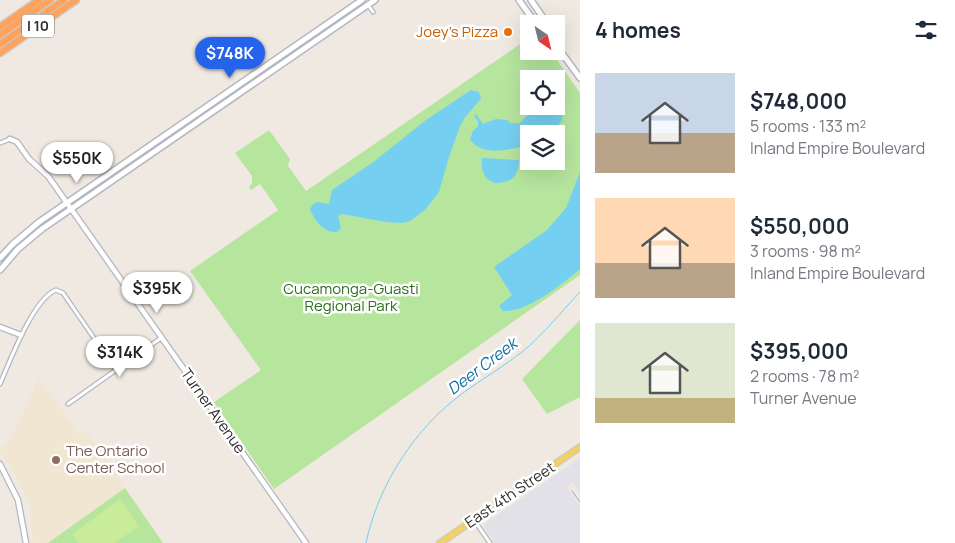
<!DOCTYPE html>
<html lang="en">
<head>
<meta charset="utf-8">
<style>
  :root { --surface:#fff; --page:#f2f2f3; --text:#1f2937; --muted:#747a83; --accent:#2563eb }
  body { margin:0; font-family:Manrope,sans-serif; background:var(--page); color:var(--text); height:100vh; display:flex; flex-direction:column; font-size:19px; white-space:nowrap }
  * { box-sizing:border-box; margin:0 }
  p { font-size:16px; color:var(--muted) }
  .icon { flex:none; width:28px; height:28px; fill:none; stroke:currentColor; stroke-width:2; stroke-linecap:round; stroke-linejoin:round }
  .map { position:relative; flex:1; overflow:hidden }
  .panel { display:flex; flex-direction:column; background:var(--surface); width:375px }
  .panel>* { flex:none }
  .needle { width:32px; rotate:145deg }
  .controls { position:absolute; left:520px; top:15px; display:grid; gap:10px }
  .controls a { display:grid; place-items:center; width:45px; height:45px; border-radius:0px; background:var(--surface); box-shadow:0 5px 20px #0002; font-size:25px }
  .price { position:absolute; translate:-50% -42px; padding:0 11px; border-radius:18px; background:#fff; color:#222; font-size:16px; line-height:32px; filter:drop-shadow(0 1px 2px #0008) }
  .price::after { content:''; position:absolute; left:50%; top:30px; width:15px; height:11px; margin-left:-8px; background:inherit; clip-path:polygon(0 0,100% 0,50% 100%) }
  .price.selected { background:var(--accent); color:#fff }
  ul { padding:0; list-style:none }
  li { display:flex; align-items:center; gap:15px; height:125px; padding:0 15px }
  li span { display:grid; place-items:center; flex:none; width:140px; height:100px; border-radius:0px; color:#555 }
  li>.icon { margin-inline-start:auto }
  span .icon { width:60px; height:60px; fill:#fffc; stroke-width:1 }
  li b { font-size:21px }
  h2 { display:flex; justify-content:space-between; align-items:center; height:60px; padding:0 15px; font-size:21px }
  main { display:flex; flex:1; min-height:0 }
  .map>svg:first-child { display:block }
  .industrial { fill:#e3e1e8 }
  .education { fill:#f0e6d1 }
  .green { fill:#b6e59e; fill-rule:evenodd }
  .pitch { fill:#c9ec9a }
  .water { fill:#75cff0 }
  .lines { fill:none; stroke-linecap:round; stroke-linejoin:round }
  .stream { stroke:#75cff0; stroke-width:1 }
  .minor-casing { stroke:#b4b7c1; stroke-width:5.5 }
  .tertiary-casing { stroke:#b4b7c1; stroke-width:7 }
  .secondary-casing { stroke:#b4b7c1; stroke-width:8 }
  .primary-casing { stroke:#c9c9c9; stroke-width:8 }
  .motorway-casing { stroke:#c9c9c9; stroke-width:9 }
  .minor { stroke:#fff; stroke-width:3 }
  .tertiary { stroke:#fff; stroke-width:4.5 }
  .secondary { stroke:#fff; stroke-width:5 }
  .primary { stroke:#f2d163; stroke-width:5.5 }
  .motorway { stroke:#ffa35c; stroke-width:6 }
  .rail { stroke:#a3a6b8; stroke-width:1 }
  .food-dot { fill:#e8710a; stroke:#fff; stroke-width:2 }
  .education-dot { fill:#8d6e63; stroke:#fff; stroke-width:2 }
  .labels { text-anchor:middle; stroke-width:5; stroke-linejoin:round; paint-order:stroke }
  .shield { fill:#fff; stroke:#6d6d6d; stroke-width:1 }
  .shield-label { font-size:14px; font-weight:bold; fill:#2e2e2e }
  .food-label { font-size:15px; fill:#c56008; stroke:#fff; text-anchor:end }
  .park-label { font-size:15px; fill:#2c6e1b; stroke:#fff }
  .street-label { font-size:15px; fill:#2e2e2e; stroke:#fff }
  .education-label { font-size:15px; fill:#785e54; stroke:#fff; text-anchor:start }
  .water-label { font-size:16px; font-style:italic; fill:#0d6fa3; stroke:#fff }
</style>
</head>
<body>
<main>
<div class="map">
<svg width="580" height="543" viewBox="0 0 580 543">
  <rect width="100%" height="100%" fill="#efe9e1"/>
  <!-- industrial -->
  <path class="industrial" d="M580,458V493L573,483L567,487L578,504L580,503V543H495L483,525Z"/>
  <!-- education -->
  <path class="education" d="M39,378L79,435L86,431L125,488L48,543H33L29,502L19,481L0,452V449L11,439Z"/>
  <!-- green -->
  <path class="green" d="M529,38V51H551L580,93V275L274,489L214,402L261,370L190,271L278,210L260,184L251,190L249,187L252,183V176L235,153L269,130L290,159L288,166L306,191ZM529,79H556V106H529ZM529,134H556V161H529Z
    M580,320V397L547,414L522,379Z
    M125,488L163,543H48Z"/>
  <!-- pitch -->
  <path class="pitch" d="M120,499L139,526L115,543H78L72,534Z"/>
  <!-- water -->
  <path class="water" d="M471,90L479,92L481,99L465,117L460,126L448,160L439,192L425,210L410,221L401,223L386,222L342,214L338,216L341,228L337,232C324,233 314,220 310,209L313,204L318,202L329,204L332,190L372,163L426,120Z
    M556,104L560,109L563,117C554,137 548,134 529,134V144L527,145C511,150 480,157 470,139L473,131L478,126V121L474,116L476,114L483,124L496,119L507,120L510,123H520L536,106H556Z
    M482,158L519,160C518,177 512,183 495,183C483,179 481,170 482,158Z
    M580,172V269C562,284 527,313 503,311L499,306L512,295L494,267L547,230L566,208Z"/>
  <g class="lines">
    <!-- stream -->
    <path class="stream" d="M366,543C378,485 415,428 463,393C482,379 503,367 522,352C543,335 561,312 580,292"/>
    <!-- minor casing -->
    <g class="minor-casing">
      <path id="minor" d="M368,5L373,12
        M0,143L10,139
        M0,384C10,361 33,299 56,290L63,293L116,370
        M68,404L161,338
        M474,520L490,543"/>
    </g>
    <!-- tertiary casing -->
    <g class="tertiary-casing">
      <path id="tertiary" d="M10,139L17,142L29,159L48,176L306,543
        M0,327L21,335
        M0,464L18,500L26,543"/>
    </g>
    <!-- secondary casing -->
    <g class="secondary-casing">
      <path id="secondary" d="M519,0L536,24
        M531,0L544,19V24
        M556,45L580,78
        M0,258L13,244L39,222L362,0
        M0,270L18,249L42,229L375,0"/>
    </g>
    <!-- primary casing -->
    <g class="primary-casing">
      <path id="primary" d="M440,543L580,447"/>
    </g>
    <!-- motorway casing -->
    <g class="motorway-casing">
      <path id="motorway" d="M0,27L39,0
        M0,35L50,0
        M0,44L64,0
        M0,53L76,0"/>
    </g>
    <!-- minor -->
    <use href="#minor" class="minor"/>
    <!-- tertiary -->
    <use href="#tertiary" class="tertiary"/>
    <!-- secondary -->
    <use href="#secondary" class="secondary"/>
    <!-- primary -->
    <use href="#primary" class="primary"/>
    <!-- motorway -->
    <use href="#motorway" class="motorway"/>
    <!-- rail -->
    <path class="rail" d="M572,491L580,502"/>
  </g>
  <!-- markers -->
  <circle class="food-dot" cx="508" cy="32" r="5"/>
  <circle class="education-dot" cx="56" cy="460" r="5"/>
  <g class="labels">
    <!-- shield labels -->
    <rect class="shield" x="22" y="14.5" width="32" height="23" rx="4"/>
    <g class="shield-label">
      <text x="38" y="31">I 10</text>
    </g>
    <!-- food labels -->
    <g class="food-label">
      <text x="498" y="37">Joey's Pizza</text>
    </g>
    <!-- park labels -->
    <g class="park-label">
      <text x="351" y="294">Cucamonga-Guasti<tspan x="351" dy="17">Regional Park</tspan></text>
    </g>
    <!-- street labels -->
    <g class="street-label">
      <text transform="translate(213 411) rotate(55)" y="5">Turner Avenue</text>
      <text transform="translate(510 495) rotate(-34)" y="5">East 4th Street</text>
    </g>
    <!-- education labels -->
    <g class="education-label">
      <text x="66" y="456">The Ontario<tspan x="66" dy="17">Center School</tspan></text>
    </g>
    <!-- water labels -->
    <g class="water-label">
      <text transform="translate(482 366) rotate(-37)" y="6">Deer Creek</text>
    </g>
  </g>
</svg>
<div class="controls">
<a><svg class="needle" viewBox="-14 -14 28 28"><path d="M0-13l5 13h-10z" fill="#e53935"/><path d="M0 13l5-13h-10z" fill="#747a83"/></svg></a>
<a><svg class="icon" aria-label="locate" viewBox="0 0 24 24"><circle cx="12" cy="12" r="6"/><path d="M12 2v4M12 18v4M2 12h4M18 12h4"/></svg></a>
<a><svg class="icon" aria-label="layers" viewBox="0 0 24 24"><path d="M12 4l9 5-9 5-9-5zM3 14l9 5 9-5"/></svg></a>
</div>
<b class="price selected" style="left:230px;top:79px">$748K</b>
<b class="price" style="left:77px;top:184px">$550K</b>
<b class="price" style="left:157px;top:314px">$395K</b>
<b class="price" style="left:120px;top:378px">$314K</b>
</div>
<section class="panel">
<h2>4 homes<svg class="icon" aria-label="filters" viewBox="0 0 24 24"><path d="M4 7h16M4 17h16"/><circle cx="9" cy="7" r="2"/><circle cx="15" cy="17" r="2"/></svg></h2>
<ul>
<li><span style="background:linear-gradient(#c9d6e8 60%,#b9a48a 0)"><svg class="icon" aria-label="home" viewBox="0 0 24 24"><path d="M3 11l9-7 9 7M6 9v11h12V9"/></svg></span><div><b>$748,000</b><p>5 rooms · 133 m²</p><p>Inland Empire Boulevard</p></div></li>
<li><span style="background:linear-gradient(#ffd9b3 65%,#b9a48a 0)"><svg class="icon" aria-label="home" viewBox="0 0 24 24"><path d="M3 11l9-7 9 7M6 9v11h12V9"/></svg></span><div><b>$550,000</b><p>3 rooms · 98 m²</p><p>Inland Empire Boulevard</p></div></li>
<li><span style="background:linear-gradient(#dfe7d0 75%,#c2b280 0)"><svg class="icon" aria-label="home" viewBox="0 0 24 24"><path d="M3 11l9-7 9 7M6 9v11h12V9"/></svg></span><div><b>$395,000</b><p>2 rooms · 78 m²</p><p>Turner Avenue</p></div></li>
</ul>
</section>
</main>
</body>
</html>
